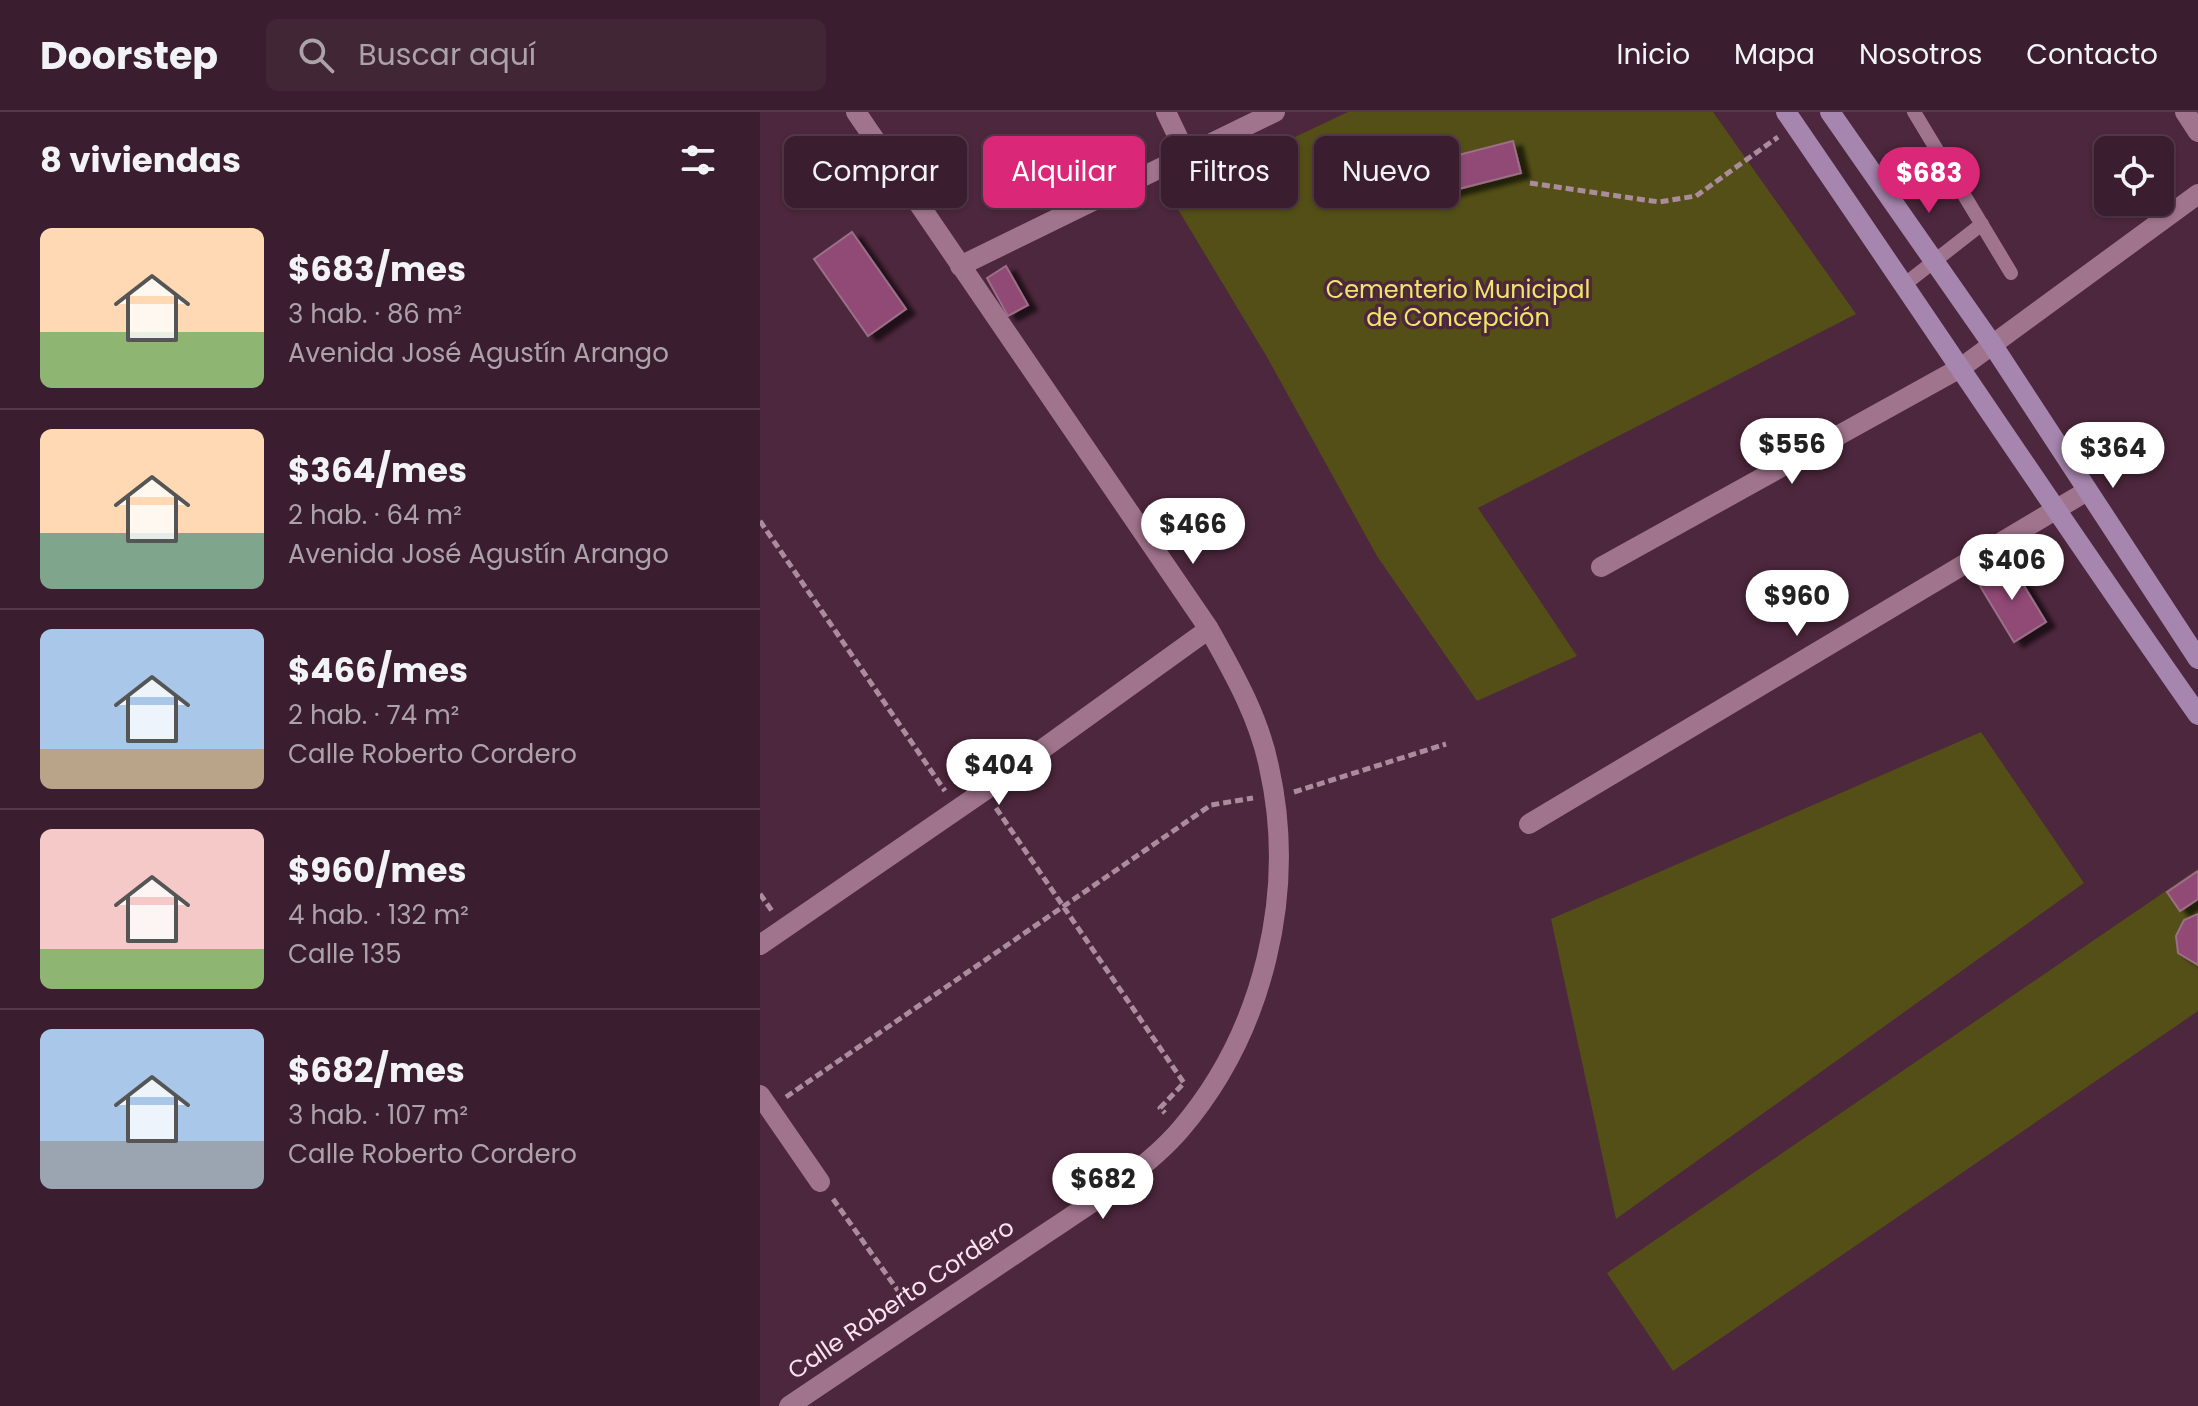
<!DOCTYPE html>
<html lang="es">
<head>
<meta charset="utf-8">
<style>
  :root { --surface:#3a1d2e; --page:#412636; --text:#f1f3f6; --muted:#aba2aa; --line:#543b4a; --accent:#db2777 }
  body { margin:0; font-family:Poppins,sans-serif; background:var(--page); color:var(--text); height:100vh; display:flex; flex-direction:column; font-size:30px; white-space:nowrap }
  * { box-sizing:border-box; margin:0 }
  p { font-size:26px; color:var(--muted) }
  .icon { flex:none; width:44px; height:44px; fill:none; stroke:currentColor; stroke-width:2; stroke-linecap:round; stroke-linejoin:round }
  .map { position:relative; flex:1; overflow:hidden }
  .side { display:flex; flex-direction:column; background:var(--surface); width:760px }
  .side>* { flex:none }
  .guide { position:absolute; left:24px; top:24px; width:760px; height:72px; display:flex; gap:16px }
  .buttons { position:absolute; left:1334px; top:24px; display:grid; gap:16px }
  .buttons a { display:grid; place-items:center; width:80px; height:80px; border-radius:12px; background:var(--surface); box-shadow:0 2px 6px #0004,0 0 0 2px var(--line); font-size:40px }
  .price { position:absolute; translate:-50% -68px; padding:0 18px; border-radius:28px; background:#fff; color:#222; font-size:26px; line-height:52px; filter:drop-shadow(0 2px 4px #0008) }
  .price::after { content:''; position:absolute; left:50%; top:48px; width:24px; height:18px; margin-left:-12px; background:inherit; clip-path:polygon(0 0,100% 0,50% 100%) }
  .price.active { background:var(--accent); color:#fff }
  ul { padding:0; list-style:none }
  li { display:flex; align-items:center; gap:24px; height:200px; padding:0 40px }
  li+li { border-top:2px solid var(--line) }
  li span { display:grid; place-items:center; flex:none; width:224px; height:160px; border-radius:12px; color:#555 }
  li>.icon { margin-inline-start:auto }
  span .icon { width:96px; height:96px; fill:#fffc; stroke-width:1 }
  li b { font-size:34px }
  h2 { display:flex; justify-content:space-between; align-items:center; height:96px; padding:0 40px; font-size:34px }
  .pill { padding:0 28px; border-radius:12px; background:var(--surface); box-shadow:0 2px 6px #0004,0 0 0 2px var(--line); font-size:28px; line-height:72px }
  .pill.active { background:var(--accent); color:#fff }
  header { display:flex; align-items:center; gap:48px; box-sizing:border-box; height:112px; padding:0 40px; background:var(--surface); border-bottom:2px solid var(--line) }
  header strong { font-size:38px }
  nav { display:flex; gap:44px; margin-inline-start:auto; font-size:28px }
  .search { width:560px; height:72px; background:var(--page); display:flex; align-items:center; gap:20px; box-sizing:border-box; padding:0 28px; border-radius:12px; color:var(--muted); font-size:30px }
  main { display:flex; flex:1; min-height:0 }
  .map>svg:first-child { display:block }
  .green { fill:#534f16 }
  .building { fill:#914874; stroke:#9b6f87; stroke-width:2; filter:url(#shadow) }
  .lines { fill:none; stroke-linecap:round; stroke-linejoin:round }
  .path { stroke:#ab8c9d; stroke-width:5; stroke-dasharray:8 4; stroke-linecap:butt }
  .service { stroke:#a1748d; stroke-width:14 }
  .minor { stroke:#a1748d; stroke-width:20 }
  .secondary { stroke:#a686ae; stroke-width:20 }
  .labels { text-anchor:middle; stroke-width:7; stroke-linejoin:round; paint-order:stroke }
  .park-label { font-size:24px; fill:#eee56b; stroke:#4d273d }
  .street-label { font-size:24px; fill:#fbe2ef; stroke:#4d273d }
</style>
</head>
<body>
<header>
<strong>Doorstep</strong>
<div class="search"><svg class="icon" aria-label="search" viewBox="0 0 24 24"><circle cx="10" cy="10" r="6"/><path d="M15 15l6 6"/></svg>Buscar aquí</div>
<nav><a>Inicio</a><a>Mapa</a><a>Nosotros</a><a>Contacto</a></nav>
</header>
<main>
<section class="side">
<h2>8 viviendas<svg class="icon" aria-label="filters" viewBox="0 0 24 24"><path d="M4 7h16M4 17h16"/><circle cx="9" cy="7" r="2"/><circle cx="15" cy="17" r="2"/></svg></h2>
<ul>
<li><span style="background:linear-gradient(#ffd9b3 65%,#8fb573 0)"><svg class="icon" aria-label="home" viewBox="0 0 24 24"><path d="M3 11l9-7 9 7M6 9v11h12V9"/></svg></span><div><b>$683/mes</b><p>3 hab. · 86 m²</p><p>Avenida José Agustín Arango</p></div></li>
<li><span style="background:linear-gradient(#ffd9b3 65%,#7fa58c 0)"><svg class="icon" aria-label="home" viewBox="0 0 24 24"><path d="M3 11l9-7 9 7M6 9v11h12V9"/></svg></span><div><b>$364/mes</b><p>2 hab. · 64 m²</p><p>Avenida José Agustín Arango</p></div></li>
<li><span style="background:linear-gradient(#a9c7e8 75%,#b9a48a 0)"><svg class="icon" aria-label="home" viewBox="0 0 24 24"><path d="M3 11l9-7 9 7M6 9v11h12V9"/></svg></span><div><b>$466/mes</b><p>2 hab. · 74 m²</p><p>Calle Roberto Cordero</p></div></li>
<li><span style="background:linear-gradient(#f6c9c9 75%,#8fb573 0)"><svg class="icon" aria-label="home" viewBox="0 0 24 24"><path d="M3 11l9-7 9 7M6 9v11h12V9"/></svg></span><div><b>$960/mes</b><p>4 hab. · 132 m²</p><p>Calle 135</p></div></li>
<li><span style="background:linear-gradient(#a9c7e8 70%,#9aa5b1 0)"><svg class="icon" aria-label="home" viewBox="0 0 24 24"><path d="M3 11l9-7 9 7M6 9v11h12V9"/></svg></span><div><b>$682/mes</b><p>3 hab. · 107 m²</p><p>Calle Roberto Cordero</p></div></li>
</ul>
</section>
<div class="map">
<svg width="1438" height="1294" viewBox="0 0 1438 1294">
  <defs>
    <filter id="shadow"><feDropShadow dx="9" dy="5" stdDeviation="2" flood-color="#0009"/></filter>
  </defs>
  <rect width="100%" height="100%" fill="#4d273d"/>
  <!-- green -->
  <path class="green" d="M588,0H953L1096,202L718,396L817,544L717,589L617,444L507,245L410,84Z
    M1221,620L1324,771L856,1107L791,807Z
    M1438,757V899L913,1259L847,1161Z"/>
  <!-- building -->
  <path class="building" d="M753,29L761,61L687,80L679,48Z
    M92,120L146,197L108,224L54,147Z
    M246,154L268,193L248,204L227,166Z
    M1249,449L1286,510L1254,530L1217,469Z
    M1438,759V787L1420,799L1407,780Z
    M1438,802V853L1418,841L1416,824L1424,808Z"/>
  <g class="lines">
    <!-- path -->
    <path class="path" d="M770,71L899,90L936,84L1018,25
      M0,409L185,679
      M534,680L686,632
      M236,696L424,971L400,996L405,1001
      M0,782L12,799
      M26,985L451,693L493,686
      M73,1087L146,1190"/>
    <!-- service -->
    <path class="service" d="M1154,0L1251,161
      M1145,172L1222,112"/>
    <!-- minor -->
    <path class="minor" d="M406,0L426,42
      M1425,0L1438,20
      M200,154L515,0
      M841,455L1202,255L1438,82
      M769,712L1327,379
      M0,833L224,679L449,517
      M0,983L60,1070
      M29,1294C109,1240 190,1186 270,1132C318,1099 382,1062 420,1018C504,920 537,780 509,655C499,605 473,560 449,517L96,0"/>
    <!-- secondary -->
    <path class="secondary" d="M1026,0C1164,201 1298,404 1438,603
      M1070,0L1232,232L1438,547"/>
  </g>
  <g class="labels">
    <!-- park labels -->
    <g class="park-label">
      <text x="698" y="186">Cementerio Municipal<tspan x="698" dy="28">de Concepción</tspan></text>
    </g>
    <!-- street labels -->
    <g class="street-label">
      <text transform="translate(141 1187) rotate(-34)" y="8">Calle Roberto Cordero</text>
    </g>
  </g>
</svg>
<div class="buttons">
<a><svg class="icon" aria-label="locate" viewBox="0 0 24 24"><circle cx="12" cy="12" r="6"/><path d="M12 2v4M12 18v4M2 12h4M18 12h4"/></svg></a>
</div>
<b class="price active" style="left:1169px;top:103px">$683</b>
<b class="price" style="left:1032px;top:374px">$556</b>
<b class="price" style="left:1353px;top:378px">$364</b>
<b class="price" style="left:433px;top:454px">$466</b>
<b class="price" style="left:1252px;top:490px">$406</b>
<b class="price" style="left:1037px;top:526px">$960</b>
<b class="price" style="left:239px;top:695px">$404</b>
<b class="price" style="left:343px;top:1109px">$682</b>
<div class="guide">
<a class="pill">Comprar</a>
<a class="pill active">Alquilar</a>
<a class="pill">Filtros</a>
<a class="pill">Nuevo</a>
</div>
</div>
</main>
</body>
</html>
